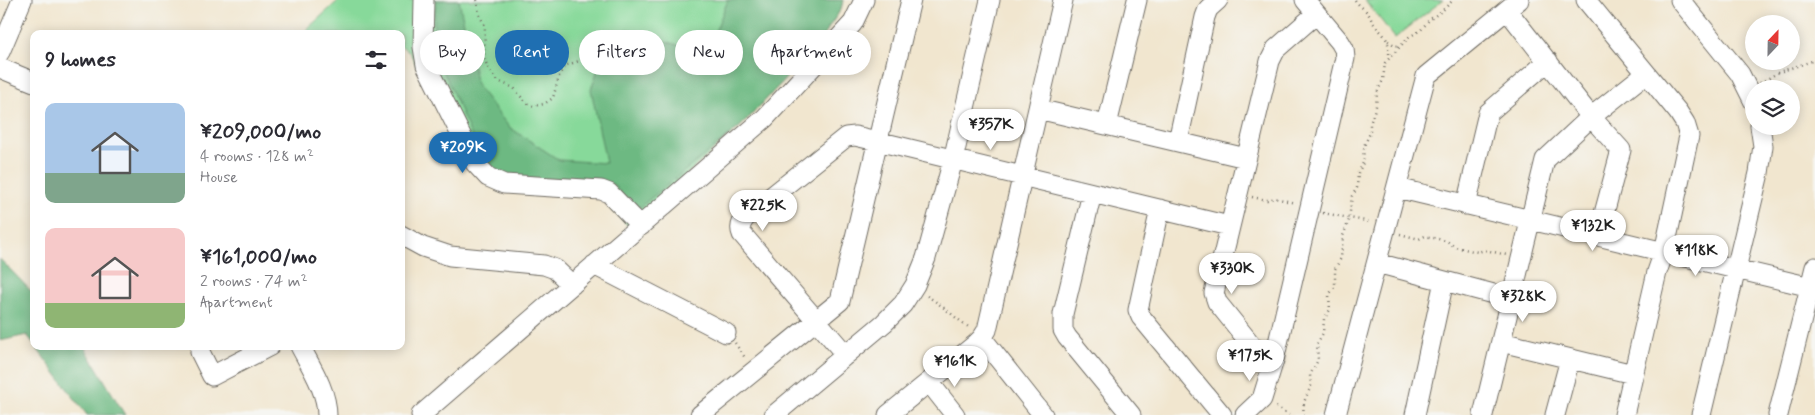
<!DOCTYPE html>
<html lang="en">
<head>
<meta charset="utf-8">
<style>
  :root { --surface:#fff; --page:#f7f7f7; --text:#2b2b33; --muted:#7c7c81; --accent:#1f6fb2 }
  body { margin:0; font-family:Mynerve,sans-serif; background:var(--page); color:var(--text); height:100vh; display:flex; flex-direction:column; font-size:19px; white-space:nowrap }
  * { box-sizing:border-box; margin:0 }
  p { font-size:16px; color:var(--muted) }
  .icon { flex:none; width:28px; height:28px; fill:none; stroke:currentColor; stroke-width:2; stroke-linecap:round; stroke-linejoin:round }
  .map { position:relative; flex:1; overflow:hidden }
  .panel { position:absolute; left:30px; top:30px; width:375px; height:320px; display:flex; flex-direction:column; background:var(--surface); border-radius:10px; box-shadow:0 2px 12px #0003 }
  .panel>* { flex:none }
  .hud { position:absolute; left:420px; top:30px; width:475px; height:45px; display:flex; gap:10px }
  .needle { width:32px; rotate:22deg }
  .buttons { position:absolute; left:1745px; top:15px; display:grid; gap:10px }
  .buttons a { display:grid; place-items:center; width:55px; height:55px; border-radius:50%; background:var(--surface); box-shadow:0 2px 12px #0003; font-size:25px }
  .price { position:absolute; translate:-50% -42px; padding:0 11px; border-radius:18px; background:#fff; color:#222; font-size:16px; line-height:32px; filter:drop-shadow(0 1px 2px #0008) }
  .price::after { content:''; position:absolute; left:50%; top:30px; width:15px; height:11px; margin-left:-8px; background:inherit; clip-path:polygon(0 0,100% 0,50% 100%) }
  .price.active { background:var(--accent); color:#fff }
  ul { padding:0; list-style:none }
  li { display:flex; align-items:center; gap:15px; height:125px; padding:0 15px }
  li span { display:grid; place-items:center; flex:none; width:140px; height:100px; border-radius:10px; color:#555 }
  li>.icon { margin-inline-start:auto }
  span .icon { width:60px; height:60px; fill:#fffc; stroke-width:1 }
  li b { font-size:21px }
  h2 { display:flex; justify-content:space-between; align-items:center; height:60px; padding:0 15px; font-size:21px }
  .chip { padding:0 18px; border-radius:22px; background:var(--surface); box-shadow:0 2px 12px #0003; font-size:18px; line-height:45px }
  .chip.active { background:var(--accent); color:#fff }
  .map>svg:first-child { display:block }
  .green { fill:#87d99a; stroke:#598262 }
  .forest { fill:#6db982; stroke:#4c7256 }
  .lines { fill:none; stroke-linecap:round; stroke-linejoin:round }
  .minor-casing { stroke:#706c64; stroke-width:21 }
  .path { stroke:#706c64; stroke-width:2.5; stroke-dasharray:1 4; stroke-linecap:butt }
  .minor { stroke:#fff; stroke-width:19 }
</style>
</head>
<body>
<div class="map">
<svg width="1815" height="415" viewBox="0 0 1815 415">
  <rect width="100%" height="100%" fill="#f6f6f2"/>
  <filter id="ink" filterUnits="userSpaceOnUse"><feTurbulence type="fractalNoise" baseFrequency=".02" numOctaves="2"/><feDisplacementMap in="SourceGraphic" scale="10" xChannelSelector="R" yChannelSelector="G"/><feConvolveMatrix kernelMatrix="1 2 1 2 8 2 1 2 1" color-interpolation-filters="sRGB"/></filter>
  <filter id="wash" filterUnits="userSpaceOnUse"><feTurbulence type="fractalNoise" baseFrequency=".0096" numOctaves="4" result="noise"/><feDisplacementMap in="SourceGraphic" scale="20" xChannelSelector="R" yChannelSelector="G"/><feGaussianBlur stdDeviation="1.12" result="paint"/><feColorMatrix in="noise" values="0 0 0 0 0 0 0 0 0 0 0 0 0 0 0 0 0 1.4 0 .05"/><feComposite in="paint" operator="in"/></filter>
  <g filter="url(#wash)">
    <rect width="100%" height="100%" fill="#f1e6cf"/>
    <!-- green -->
    <path class="green" d="M339,0H843L841,9L818,44L742,125L628,226L598,193L466,159L409,51L401,46V34H309L306,30Z
      M1365,0H1443L1395,38Z"/>
    <!-- forest -->
    <path class="forest" d="M436,0H459L477,86L509,127L559,160L606,163L591,89L604,53L627,29L706,54L728,0H843L841,9L818,44L742,125L635,211L613,184L525,181L493,172L478,151L432,45Z
      M0,259L34,294V344L27,335L0,341Z
      M35,346H84L125,415H87Z"/>
  </g>
  <g filter="url(#ink)">
    <g class="lines">
      <!-- minor casing -->
      <g class="minor-casing">
        <path id="minor" d="M424,0L423,47L426,65L475,163L488,177L504,184L601,190L609,193L641,226
          M1586,0L1678,112L1685,123L1689,136L1664,252L1657,272L1624,415
          M1680,0L1740,74L1754,102
          M1507,10L1591,117L1621,150L1598,236
          M0,52L22,0
          M0,68L34,82
          M1038,109L1246,158
          M1107,125L1137,0
          M1178,141L1205,17L1208,9L1218,0
          M1397,188L1815,288
          M1092,193L1063,314V330L1067,337L1131,415
          M1466,205L1488,113L1548,61
          M1160,209L1138,310L1141,317L1222,415
          M401,235L423,247L450,256L544,265L555,269L572,285
          M1377,263L1512,299
          M594,265L726,333
          M982,338L1043,415
          M1501,342L1633,374
          M300,346C311,367 327,391 327,415
          M200,352L212,376L270,346
          M846,355L742,234C739,227 741,222 747,216L846,137L855,136L877,141L1229,226
          M1274,360L1263,357L1258,353L1217,302L1214,293L1270,61L1276,49L1316,14
          M929,382L955,415
          M421,415L765,118L853,23L864,0
          M700,415L840,301L911,0
          M774,415L884,323L903,304L915,285L926,258L953,160L990,0
          M888,415L976,344L982,338L987,330L1063,0
          M1245,415L1262,399L1274,360L1345,58L1344,49L1340,42L1305,0
          M1336,415L1426,76L1519,0
          M1415,415L1444,281
          M1483,415L1545,160L1591,117L1645,74
          M1555,415L1570,359
          M1701,415L1759,173L1763,146L1760,126
          M1778,415L1815,267"/>
      </g>
      <!-- path -->
      <path class="path" d="M477,0L479,14L485,26L484,58L489,70L498,81L514,88L526,103L533,106L544,104L553,98L560,73L567,65L588,58
        M1355,0C1358,5 1362,7 1366,11C1369,14 1370,17 1372,21C1381,35 1390,35 1389,56
        M1388,41L1396,46L1401,45
        M1760,83L1779,72L1815,60
        M1252,197L1267,200L1275,198L1295,203
        M1323,213L1371,222
        M1400,234L1419,239L1425,236L1447,241L1455,247L1478,252L1485,250L1507,255
        M927,296C942,305 955,318 970,328
        M735,343L746,359
        M1276,407L1289,415
        M1303,415L1304,402L1311,386L1310,375L1318,360L1317,344L1323,333L1324,319L1330,310L1329,295L1335,286V269L1341,258L1343,236L1349,220L1352,196L1357,188L1358,173L1363,163L1364,146L1370,133V124L1376,106L1377,93L1383,80L1385,63L1409,37L1421,30L1429,20L1443,10L1453,0"/>
      <!-- minor -->
      <use href="#minor" class="minor"/>
    </g>
  </g>
</svg>
<div class="buttons">
<a><svg class="needle" viewBox="-14 -14 28 28"><path d="M0-13l5 13h-10z" fill="#e53935"/><path d="M0 13l5-13h-10z" fill="#7c7c81"/></svg></a>
<a><svg class="icon" aria-label="layers" viewBox="0 0 24 24"><path d="M12 4l9 5-9 5-9-5zM3 14l9 5 9-5"/></svg></a>
</div>
<b class="price" style="left:991px;top:151px">¥357K</b>
<b class="price active" style="left:463px;top:174px">¥209K</b>
<b class="price" style="left:763px;top:232px">¥225K</b>
<b class="price" style="left:1593px;top:252px">¥132K</b>
<b class="price" style="left:1696px;top:277px">¥118K</b>
<b class="price" style="left:1232px;top:295px">¥330K</b>
<b class="price" style="left:1523px;top:323px">¥328K</b>
<b class="price" style="left:1250px;top:382px">¥175K</b>
<b class="price" style="left:955px;top:388px">¥161K</b>
<div class="hud">
<a class="chip">Buy</a>
<a class="chip active">Rent</a>
<a class="chip">Filters</a>
<a class="chip">New</a>
<a class="chip">Apartment</a>
</div>
<section class="panel">
<h2>9 homes<svg class="icon" aria-label="filters" viewBox="0 0 24 24"><path d="M4 7h16M4 17h16"/><circle cx="9" cy="7" r="2"/><circle cx="15" cy="17" r="2"/></svg></h2>
<ul>
<li><span style="background:linear-gradient(#a9c7e8 70%,#7fa58c 0)"><svg class="icon" aria-label="home" viewBox="0 0 24 24"><path d="M3 11l9-7 9 7M6 9v11h12V9"/></svg></span><div><b>¥209,000/mo</b><p>4 rooms · 128 m²</p><p>House</p></div></li>
<li><span style="background:linear-gradient(#f6c9c9 75%,#8fb573 0)"><svg class="icon" aria-label="home" viewBox="0 0 24 24"><path d="M3 11l9-7 9 7M6 9v11h12V9"/></svg></span><div><b>¥161,000/mo</b><p>2 rooms · 74 m²</p><p>Apartment</p></div></li>
</ul>
</section>
</div>
</body>
</html>
